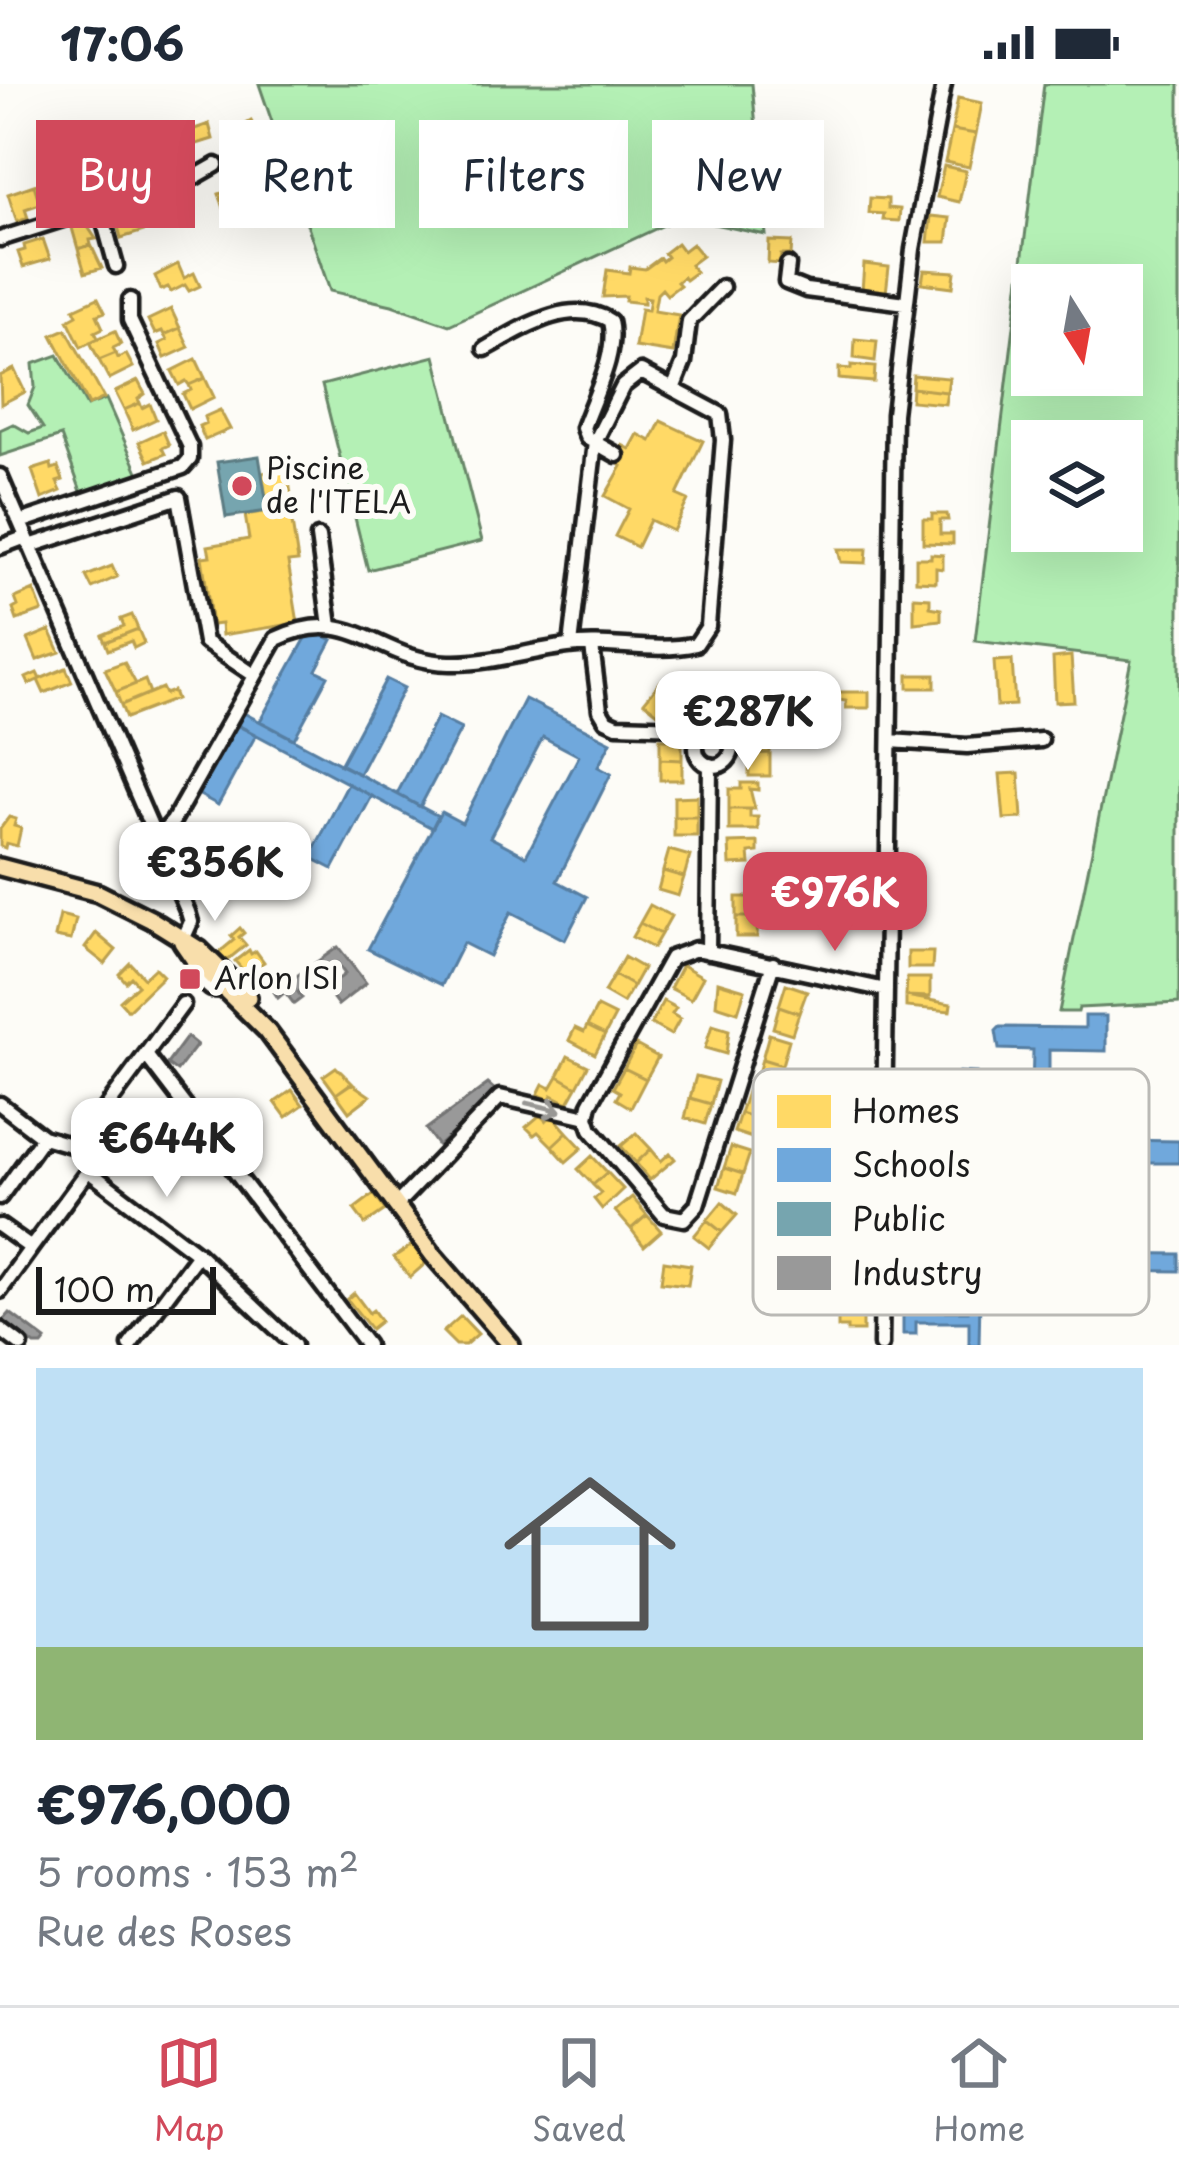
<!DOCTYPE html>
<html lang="en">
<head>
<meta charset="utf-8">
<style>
  :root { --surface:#fff; --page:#f2f2f3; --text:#1f2937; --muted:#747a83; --line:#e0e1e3; --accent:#d1495b }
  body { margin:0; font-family:"Playpen Sans",sans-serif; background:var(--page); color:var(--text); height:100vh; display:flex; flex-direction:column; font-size:45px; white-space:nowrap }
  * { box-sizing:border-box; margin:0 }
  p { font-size:39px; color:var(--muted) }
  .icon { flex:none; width:66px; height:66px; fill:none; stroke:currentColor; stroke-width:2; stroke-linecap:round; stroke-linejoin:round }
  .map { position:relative; height:1261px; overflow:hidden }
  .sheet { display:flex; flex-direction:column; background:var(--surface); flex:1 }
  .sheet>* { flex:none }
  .hud { position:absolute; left:36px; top:36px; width:1107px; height:108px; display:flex; gap:24px }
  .needle { width:78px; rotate:169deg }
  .fabs { position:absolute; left:1011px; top:180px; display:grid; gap:24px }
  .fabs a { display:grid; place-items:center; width:132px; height:132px; border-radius:0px; background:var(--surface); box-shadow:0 12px 48px #0002; font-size:60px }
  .scale { position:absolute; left:36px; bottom:30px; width:180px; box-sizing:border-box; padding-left:12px; border:6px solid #1c1c1c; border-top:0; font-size:33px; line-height:42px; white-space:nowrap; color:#1c1c1c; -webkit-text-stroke:9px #fdfcf7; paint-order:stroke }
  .price { position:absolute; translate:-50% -102px; padding:0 27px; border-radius:24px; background:#fff; color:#222; font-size:39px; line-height:78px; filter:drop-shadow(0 3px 6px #0008) }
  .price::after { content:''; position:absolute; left:50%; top:72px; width:36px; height:27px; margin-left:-18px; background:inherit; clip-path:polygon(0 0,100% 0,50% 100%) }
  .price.selected { background:var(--accent); color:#fff }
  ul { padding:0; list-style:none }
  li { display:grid; align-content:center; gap:24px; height:636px; padding:0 36px }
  li span { display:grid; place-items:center; height:372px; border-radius:0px; color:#555 }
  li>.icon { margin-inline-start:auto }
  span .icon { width:216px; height:216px; fill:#fffc; stroke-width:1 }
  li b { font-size:51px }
  .tag { padding:0 42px; border-radius:0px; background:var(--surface); box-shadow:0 12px 48px #0002; font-size:42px; line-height:108px }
  .tag.selected { background:var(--accent); color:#fff }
  .status { display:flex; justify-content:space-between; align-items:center; height:84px; padding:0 60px; background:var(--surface); direction:ltr }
  .status svg { height:33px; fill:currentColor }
  .menu { display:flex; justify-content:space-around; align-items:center; height:168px; border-top:3px solid var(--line); background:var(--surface); font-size:33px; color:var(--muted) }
  .menu a { display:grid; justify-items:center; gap:6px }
  .menu .selected { color:var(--accent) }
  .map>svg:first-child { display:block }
  .green { fill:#b4f0b5; stroke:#688668; stroke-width:3; fill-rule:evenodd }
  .homes { fill:#ffd966; stroke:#bba050; stroke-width:3 }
  .schools { fill:#6fa8dc; stroke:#567ea2; stroke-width:3; fill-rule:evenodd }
  .public { fill:#76a5af; stroke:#5b7c83; stroke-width:3 }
  .industry { fill:#999; stroke:#747474; stroke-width:3 }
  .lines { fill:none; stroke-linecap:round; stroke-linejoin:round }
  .minor-casing { stroke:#1c1c1c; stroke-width:21 }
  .major-casing { stroke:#1c1c1c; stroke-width:24 }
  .minor { stroke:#fdfcf7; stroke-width:12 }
  .major { stroke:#f8deab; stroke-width:15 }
  .oneway { stroke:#989794 }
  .poi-dot { fill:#d1495b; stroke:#fdfcf7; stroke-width:4.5 }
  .labels { text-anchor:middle; stroke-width:12; stroke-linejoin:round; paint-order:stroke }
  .poi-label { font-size:30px; fill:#1c1c1c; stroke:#fdfcf7; text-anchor:start }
  .key { fill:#fdfcf7; stroke:#bab9b5; stroke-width:3 }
  .key-label { font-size:33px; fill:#1c1c1c }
</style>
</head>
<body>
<div class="status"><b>17:06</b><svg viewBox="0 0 49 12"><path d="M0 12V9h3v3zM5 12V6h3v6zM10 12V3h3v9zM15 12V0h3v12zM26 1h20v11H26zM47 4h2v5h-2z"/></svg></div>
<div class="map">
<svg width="1179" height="1261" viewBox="0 0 1179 1261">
  <rect width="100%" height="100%" fill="#fdfcf7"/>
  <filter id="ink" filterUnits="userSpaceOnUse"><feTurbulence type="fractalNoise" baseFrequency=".00833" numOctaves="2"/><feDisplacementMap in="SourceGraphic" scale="24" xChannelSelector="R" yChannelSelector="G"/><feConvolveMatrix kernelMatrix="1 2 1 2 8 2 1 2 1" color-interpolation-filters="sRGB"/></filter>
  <g filter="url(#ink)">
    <!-- green -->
    <path class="green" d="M259,0H752L766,151L681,133L449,241L392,221L330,207Z
      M1044,0H1179V919L1079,924L1078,928H1059L1131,576L975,557ZM1032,201H1122V291H1032ZM1032,357H1122V447H1032Z
      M58,271L87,322L106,315L139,390L82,410L61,352L0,372V346L13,340L29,349L43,344L28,321L35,303L33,280Z
      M435,272L482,457L368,486L322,301Z"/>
    <!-- homes -->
    <path class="homes" d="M958,14L982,19L976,50L952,46Z
      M251,37L264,62L250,69L247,63L243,65L234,47Z
      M209,40L213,55L187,63L183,49Z
      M952,46L976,50L969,83L945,78Z
      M173,57L182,84L167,88L155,62Z
      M264,62L278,91L261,100L250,69Z
      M104,81L106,87L99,90L105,108L90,112L84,94L95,91L93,85Z
      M944,82L966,87L959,118L937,113Z
      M55,95L60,113L40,120L34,101Z
      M34,101L40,120L25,125L28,134L17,138L8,110Z
      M244,102L249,117L224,124L219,110Z
      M178,108L181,118L187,116L193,134L186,136L184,127L170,131L164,112Z
      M870,114L888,115V124L900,125L899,137L883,136L884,130L869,129Z
      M141,125L147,146L121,154L117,139L123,137L121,132Z
      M931,132L950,134L947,158H928Z
      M84,137L96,155L90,156L91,161L78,165L72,144Z
      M43,155L50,175L23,183L18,168L25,166L24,161Z
      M769,157L792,158L791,171H781L780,180L768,179Z
      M677,159L683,167L692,160L702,172L690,181L696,188L685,196L683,193L677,198L680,201L667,211L662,205L657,210L654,227L679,231L673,269L635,263L641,225L648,226L650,214L644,213V219L625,217L626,212L603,213L607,186L629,189L630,183L645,185L660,174L662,177L667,173L664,169Z
      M91,161L102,184L85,189L78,165Z
      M178,180L184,194L194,189L200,202L189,207L185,201L171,208L168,203L161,206L155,192Z
      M864,180L889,183L886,209L862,207Z
      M924,186L955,188L953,203L922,199Z
      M98,214L105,228L97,231L103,244L95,248L98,254L81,263L68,236L77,231L74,225Z
      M171,225L180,244L164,251L162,247L155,250L148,236Z
      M180,244L189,263L165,274L159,260L167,256L164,251Z
      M66,245L104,314L89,321L52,251Z
      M115,247L121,260L113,264L116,269L99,276L90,258Z
      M855,255L877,257L875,277L854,274Z
      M116,269L118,274L126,270L133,283L109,295L99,276Z
      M196,275L205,294L189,301L186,297L179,301L172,287Z
      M851,281L875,283L874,298L839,295V284L851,285Z
      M14,285L25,308L1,320L0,292Z
      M913,291L949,294L947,308L912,304Z
      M205,294L214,313L190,325L183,310L191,306L189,301Z
      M138,297L145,310L138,315L140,319L124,326L115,308Z
      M912,304L947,308L945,320L911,317Z
      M140,319L142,324L150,320L156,335L133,346L124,326Z
      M220,326L230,345L205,356L199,342L206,339L204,333Z
      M661,337L703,357L677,411L688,416L673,447L650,436L637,463L615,452L629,425L605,412L622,382L613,377L622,361L630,365L638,350L651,357Z
      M163,347L169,361L162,364L165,370L148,377L139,358Z
      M51,380L52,385L58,383L63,396L57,398L61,407L42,415L32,386Z
      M287,385L293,423L282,425L283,434L291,432L298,477L288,478L298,539L222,551L221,540L212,541L202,473L210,472L208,462L249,455L245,431L268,427L262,389Z
      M932,430H947L948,436H940V450H953V460L923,459V435H932Z
      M838,465H867L866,479L841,478Z
      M931,470L943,471V485L936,484V498L916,497V474H931Z
      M112,482L117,493L92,504L86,492Z
      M34,506L42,527L17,536L13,525L18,522L15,514Z
      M914,513L930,514V523L941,525V536L914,539Z
      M132,531L138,545L105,558L102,551L124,542L121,535Z
      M138,545L144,559L134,564L131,557L108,566L105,558Z
      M50,546L60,568L37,576L28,555Z
      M1071,572L1074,617L1055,618L1053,574Z
      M1012,576L1015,621L997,622L994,577Z
      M124,578L136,600L116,608L105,585Z
      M66,584L72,598L44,609L38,596L29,600L26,594L37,589L40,595Z
      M908,591H935V604H908Z
      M145,596L150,609L121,621L116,608Z
      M661,597L672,606L668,611L674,615L664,634L644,618Z
      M162,604L165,610L173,607L176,615L126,634L121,621Z
      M838,608H869V624H846V617L838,616Z
      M763,609V618H751L752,630L728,631V610Z
      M728,610V631H705L704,611Z
      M749,647H770V669L749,670Z
      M660,655H682V676L660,675Z
      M770,669V692H749V670Z
      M660,675L682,676V696H660Z
      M1019,689L1022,734L1004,735L1000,690Z
      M741,699H758V706L750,705L755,725H729V705H741Z
      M697,712V733H674V713Z
      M729,725H750V733H758V746H729Z
      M9,733L16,735L14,742L21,744L17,762L6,759L5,764L0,762V745Z
      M674,733H697V752H674Z
      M758,758V768L749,769L750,780L730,781L729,759Z
      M669,766L690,772L684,793L663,787Z
      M136,775L157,795L144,809L124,787Z
      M663,787L684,793L678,812L658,806Z
      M845,796H869V815L845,814Z
      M736,813H758V833H736Z
      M845,814L869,815V836H845Z
      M650,821L671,832L661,850L640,839Z
      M60,831L76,835L71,856L55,853Z
      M736,833H758L757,853H736Z
      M640,839L661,850L653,864L632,853Z
      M240,844L244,849L239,853L246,861L225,878L217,870L234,856L231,852Z
      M96,849L116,866L105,880L85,864Z
      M249,866L251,870L256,867L264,878L247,891L235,877Z
      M908,868H933L932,884H908Z
      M624,873L643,884L633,902L614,891Z
      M130,879L144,894L155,884L163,892L128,926L120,917L138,901L131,893L126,898L119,890Z
      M682,881L703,893L691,915L670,904Z
      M614,891L633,902L623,919L604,908Z
      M907,894H930V913L906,912Z
      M718,898L745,906L738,928L716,921Z
      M786,900L807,907L799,929L779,922Z
      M906,912L951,920L950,927L906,923Z
      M663,917L676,924L672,930L680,935L671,951L651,940Z
      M779,922L799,929L792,950L773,944Z
      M597,923L615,932L605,951L587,942Z
      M712,941L729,946L726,970L705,964Z
      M587,942L605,951L595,970L569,956L575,944L584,948Z
      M769,950L789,956L782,981L762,975Z
      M636,961L658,973L646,995L624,984Z
      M568,972L588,982L577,1003L558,992Z
      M762,975L782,981L776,1001L756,996Z
      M336,983L352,999L336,1010L323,992Z
      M624,984L646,995L631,1024L616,1015L620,1008L613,1004Z
      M558,992L577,1003L568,1019L552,1011L549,1016L538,1010L543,1000L551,1004Z
      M696,992L717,997L711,1020L690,1014Z
      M351,999L370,1012L349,1028L336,1010Z
      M292,1006L303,1021L286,1033L275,1018Z
      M747,1008L768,1015L761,1036L740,1029Z
      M690,1014L711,1020L705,1040L685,1034Z
      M740,1029L761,1036L755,1055L734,1048Z
      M540,1031L546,1037L552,1031L567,1048L552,1062L538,1048L534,1051L526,1043Z
      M567,1048L582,1064L566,1078L552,1062Z
      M636,1049L651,1065L636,1079L621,1062Z
      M731,1063L750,1069L743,1090L724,1084Z
      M651,1065L661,1077L670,1069L675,1075L650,1096L636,1079Z
      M592,1072L607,1088L593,1101L578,1085Z
      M724,1084L743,1090L737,1109L718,1103Z
      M607,1088L623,1105L602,1125L594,1115L601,1109L593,1101Z
      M374,1110L385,1126L365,1140L354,1125Z
      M632,1113L647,1131L631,1145L615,1127Z
      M722,1118L737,1131L722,1148L707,1136Z
      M647,1131L661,1147L644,1162L631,1145Z
      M707,1136L722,1148L709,1164L694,1152Z
      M412,1161L427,1178L410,1193L394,1173Z
      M664,1177L691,1181L688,1201L661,1198Z
      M354,1209L369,1229L373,1226L381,1237L371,1245L347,1215Z
      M838,1229H863V1247H847V1243H838Z
      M461,1232L478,1250L465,1261H456L443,1248Z"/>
    <!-- schools -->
    <path class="schools" d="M311,545L332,556L316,586L328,592L294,655L260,637Z
      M386,595L404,604L359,690L340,681Z
      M525,615L611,658L598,683L611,690L557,797L587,813L565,856L511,828L489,872L463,859L442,901L368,865L441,728L462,739ZM543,653L579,672L526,772L490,753Z
      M242,628L438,732L432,744L236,640Z
      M437,633L461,645L420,723L397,710Z
      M232,639L256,651L218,721L194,708Z
      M348,700L372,712L333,785L310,773Z
      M1085,932H1106V967L1049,966V994H1059L1058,1055L1179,1057V1079H1138L1128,1094H1118L1108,1079L1013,1078L1012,1156L1089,1158V1169L1179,1170V1187L1096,1186L1095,1214H1078L1079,1191H1086L1087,1178L997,1177V1194H973V1173H983L985,1077L957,1076L954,1068L959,988L976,989V1055H990V1045L1000,1046V1042H1013V1055L1031,1056L1033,966L999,965L996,947L1000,943L1085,944Z
      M968,1213H980L979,1261H969V1238H916V1250H903V1217H916V1227H968Z"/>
    <!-- public -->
    <path class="public" d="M259,372L268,427L226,433L217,378Z"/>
    <!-- industry -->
    <path class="industry" d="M338,863L366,899L338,921L326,905L345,890L337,879L298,908L302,914L294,920L285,908L278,914L274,908Z
      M187,953L197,961L177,987L167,980Z
      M488,1000L495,1006L489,1016L438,1062L426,1045Z
      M10,1229L46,1256L42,1261H35L3,1237Z"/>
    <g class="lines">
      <!-- minor casing -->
      <g class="minor-casing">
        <path id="minor" d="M65,63L85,128
          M100,124L116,182
          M0,155L195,93L216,81
          M788,181L786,198L806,206L906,219
          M485,265C521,245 569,212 610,237C618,270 594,312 583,344L587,354L617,371
          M673,305L684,278L689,237L722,203
          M0,392L188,828L191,838L182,858
          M20,438L183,383L190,375V363L130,236V216
          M318,453L330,542
          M30,462L179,413L205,558L254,591
          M0,463L26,453
          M592,562L600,626L606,636L617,641L682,643L700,653
          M696 664a18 18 0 1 1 36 0a18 18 0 1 1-36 0Z
          M890,657L967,662L1041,656
          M156,756L173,737L276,555C352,518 378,578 450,579C490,580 528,567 568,562C610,556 653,570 696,560L708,542L723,356L720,330L641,288L623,302L595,358L571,561
          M708,868L710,681
          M193,874L194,890L211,905L227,906
          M773,880L697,1121L684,1135L664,1131L591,1045L587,1033L590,1020L671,874L696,865L886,906
          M146,971L367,1261
          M0,1020L43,1053L77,1063L95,1092L198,1170L294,1261
          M77,1063L183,920
          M0,1113L43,1053
          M395,1122L500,1013L587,1033
          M0,1142L31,1164L90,1084
          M881,1183H907L911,1177L912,1061H883
          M907,1183L953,1192L976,1156L977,1116
          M0,1207L31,1164
          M0,1245L21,1261
          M130,1261L198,1170
          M881,1261L894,330L913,165L944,0"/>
      </g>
      <!-- major casing -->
      <g class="major-casing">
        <path id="major" d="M0,783L98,809L152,836L200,866L248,913
          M182,858L193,874L267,947L433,1171L511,1261"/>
      </g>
      <!-- minor -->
      <use href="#minor" class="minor"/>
      <!-- major -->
      <use href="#major" class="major"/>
    </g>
    <!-- one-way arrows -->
    <defs><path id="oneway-shaft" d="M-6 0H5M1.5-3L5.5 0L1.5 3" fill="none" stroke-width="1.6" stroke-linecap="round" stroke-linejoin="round" transform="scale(3)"/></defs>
    <use class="oneway" href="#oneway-shaft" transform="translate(544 1023) rotate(13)"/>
  </g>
  <!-- markers -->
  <g class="poi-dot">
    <circle cx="242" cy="402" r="12"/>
    <rect x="178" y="883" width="24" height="24" rx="6"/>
  </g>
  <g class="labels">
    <!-- poi labels -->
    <g class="poi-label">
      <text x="266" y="395">Piscine<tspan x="266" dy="34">de l'ITELA</tspan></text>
      <text x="214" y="905">Arlon ISI</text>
    </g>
  </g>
  <!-- legend -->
  <rect x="753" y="985" width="396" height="246" rx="18" class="key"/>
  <rect x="777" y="1011" width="54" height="33" fill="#ffd966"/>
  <rect x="777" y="1064" width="54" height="34" fill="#6fa8dc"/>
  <rect x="777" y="1118" width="54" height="34" fill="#76a5af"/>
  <rect x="777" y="1172" width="54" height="34" fill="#999"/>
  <g class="key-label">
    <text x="852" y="1039">Homes</text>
    <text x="852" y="1093">Schools</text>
    <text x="852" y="1147">Public</text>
    <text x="852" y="1201">Industry</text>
  </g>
</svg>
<div class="fabs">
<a><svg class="needle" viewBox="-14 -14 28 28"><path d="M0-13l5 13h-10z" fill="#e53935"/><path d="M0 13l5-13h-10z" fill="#747a83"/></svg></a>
<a><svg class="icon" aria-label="layers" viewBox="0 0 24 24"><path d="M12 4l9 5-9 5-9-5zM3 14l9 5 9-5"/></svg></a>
</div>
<div class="scale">100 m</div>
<b class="price" style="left:748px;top:689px">€287K</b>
<b class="price" style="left:215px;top:840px">€356K</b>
<b class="price selected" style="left:835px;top:870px">€976K</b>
<b class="price" style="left:167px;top:1116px">€644K</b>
<div class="hud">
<a class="tag selected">Buy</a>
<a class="tag">Rent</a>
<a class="tag">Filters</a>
<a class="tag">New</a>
</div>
</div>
<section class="sheet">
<ul>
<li><span style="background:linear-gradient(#bfe0f5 75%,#8fb573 0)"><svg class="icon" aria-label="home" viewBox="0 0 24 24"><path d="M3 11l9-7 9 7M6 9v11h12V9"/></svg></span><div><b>€976,000</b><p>5 rooms · 153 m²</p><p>Rue des Roses</p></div></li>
</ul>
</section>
<nav class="menu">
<a class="selected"><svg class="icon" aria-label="map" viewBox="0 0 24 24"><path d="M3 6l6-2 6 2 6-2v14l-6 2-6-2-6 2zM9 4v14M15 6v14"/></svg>Map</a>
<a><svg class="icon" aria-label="saved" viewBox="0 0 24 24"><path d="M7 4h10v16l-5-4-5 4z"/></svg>Saved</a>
<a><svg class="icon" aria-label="home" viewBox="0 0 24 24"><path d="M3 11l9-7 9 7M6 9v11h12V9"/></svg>Home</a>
</nav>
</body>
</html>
